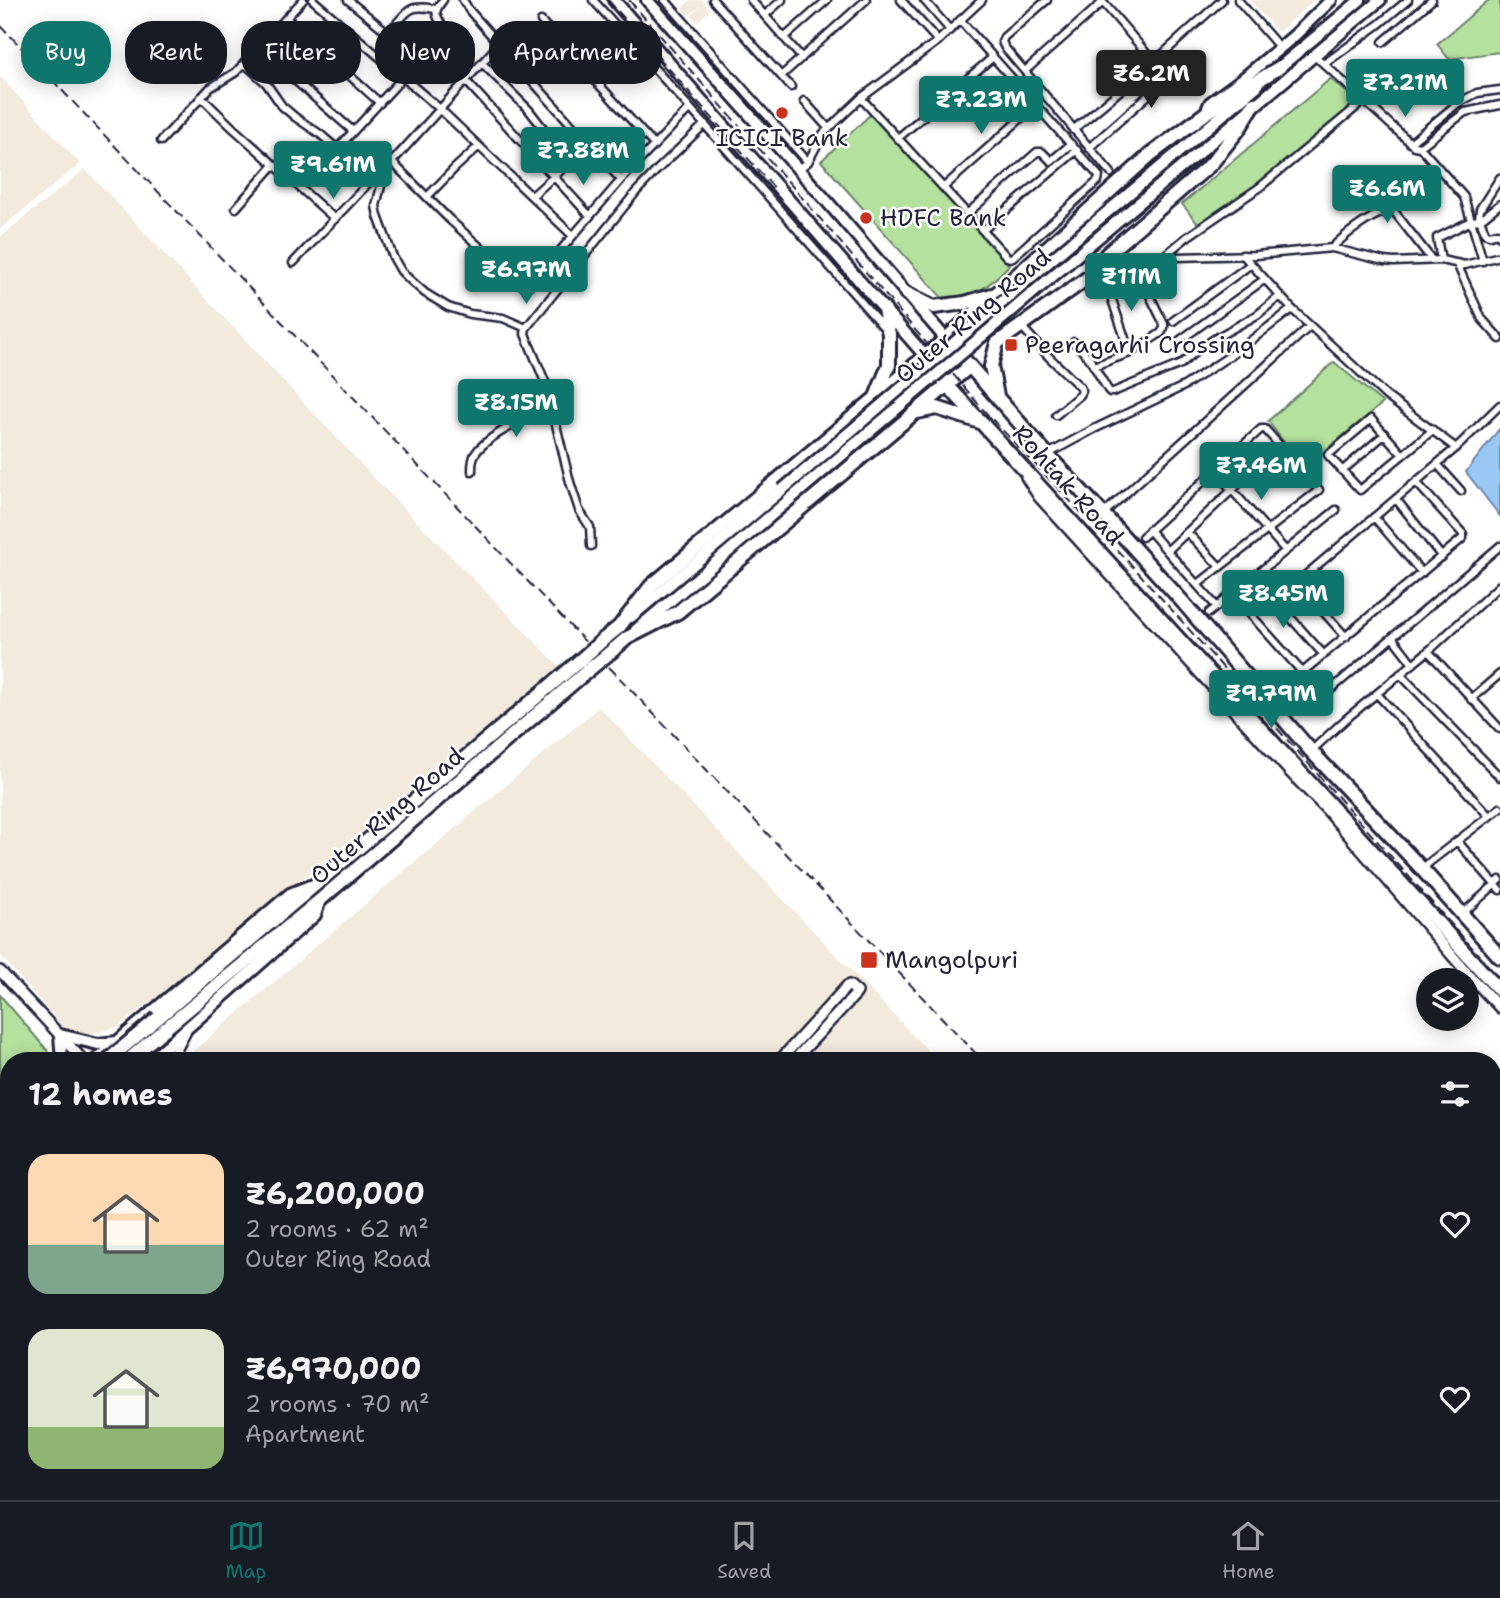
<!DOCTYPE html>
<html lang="en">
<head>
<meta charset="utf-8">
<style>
  :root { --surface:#171b24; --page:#20242c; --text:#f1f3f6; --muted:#9ea1a6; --line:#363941; --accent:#0f766e }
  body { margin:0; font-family:"Shantell Sans",sans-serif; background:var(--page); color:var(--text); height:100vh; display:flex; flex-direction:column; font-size:26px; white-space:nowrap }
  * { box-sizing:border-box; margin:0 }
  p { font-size:23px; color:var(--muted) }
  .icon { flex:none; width:38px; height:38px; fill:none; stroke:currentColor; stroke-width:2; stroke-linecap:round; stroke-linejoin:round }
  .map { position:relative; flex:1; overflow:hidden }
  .details { position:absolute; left:0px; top:1052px; width:1502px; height:450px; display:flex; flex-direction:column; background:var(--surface); border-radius:28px 28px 0 0; box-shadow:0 4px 18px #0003 }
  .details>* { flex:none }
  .guide { position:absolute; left:21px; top:21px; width:700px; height:63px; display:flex; gap:14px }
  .tools { position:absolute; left:1416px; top:968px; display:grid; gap:14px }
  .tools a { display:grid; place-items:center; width:63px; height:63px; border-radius:50%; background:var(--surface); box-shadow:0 4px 18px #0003; font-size:35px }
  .price { position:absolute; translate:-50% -60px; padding:0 16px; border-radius:7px; background:var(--accent); color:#fff; font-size:23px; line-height:46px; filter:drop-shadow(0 2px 4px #0008) }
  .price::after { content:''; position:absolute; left:50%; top:42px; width:21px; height:16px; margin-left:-10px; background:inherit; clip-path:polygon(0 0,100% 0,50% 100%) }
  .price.current { background:#222; color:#fff }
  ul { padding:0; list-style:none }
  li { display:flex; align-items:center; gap:21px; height:175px; padding:0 28px }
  li span { display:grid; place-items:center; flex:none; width:196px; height:140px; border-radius:21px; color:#555 }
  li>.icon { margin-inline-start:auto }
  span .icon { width:84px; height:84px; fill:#fffc; stroke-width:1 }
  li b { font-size:30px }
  h2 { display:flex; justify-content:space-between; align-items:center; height:84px; padding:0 28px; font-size:30px }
  .pill { padding:0 24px; border-radius:28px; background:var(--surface); box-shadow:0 4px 18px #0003; font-size:24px; line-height:63px }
  .pill.current { background:var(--accent); color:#fff }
  .tabs { display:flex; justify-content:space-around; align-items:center; height:98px; border-top:2px solid var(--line); background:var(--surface); font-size:19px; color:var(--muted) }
  .tabs a { display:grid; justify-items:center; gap:4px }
  .tabs .current { color:var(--accent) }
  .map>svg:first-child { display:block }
  .built { fill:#f2eadc }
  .green { fill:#b5e19e; stroke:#6c826c; stroke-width:2 }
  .water { fill:#99c8f4; stroke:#6986aa; stroke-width:2 }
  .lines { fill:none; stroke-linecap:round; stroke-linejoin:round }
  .street-casing { stroke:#22223b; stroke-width:11 }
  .secondary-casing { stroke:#22223b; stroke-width:14 }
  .primary-casing { stroke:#22223b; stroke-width:16 }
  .highway-casing { stroke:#22223b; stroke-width:18 }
  .street { stroke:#fff; stroke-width:6 }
  .secondary { stroke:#fff; stroke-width:9 }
  .primary { stroke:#fff; stroke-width:10 }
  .highway { stroke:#fff; stroke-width:12 }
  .rail { stroke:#22223b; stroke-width:2; stroke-dasharray:10 5; stroke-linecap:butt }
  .primary-bridge-casing { stroke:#22223b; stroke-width:16; stroke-linecap:butt }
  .highway-bridge-casing { stroke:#22223b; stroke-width:18; stroke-linecap:butt }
  .primary-bridge { stroke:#fff; stroke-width:10 }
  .highway-bridge { stroke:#fff; stroke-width:12 }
  .poi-dot { fill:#c8321e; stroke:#fff; stroke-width:2.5 }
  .labels { text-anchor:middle; stroke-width:5; stroke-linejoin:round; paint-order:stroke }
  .poi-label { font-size:24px; fill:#22223b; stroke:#fff; text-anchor:start }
  .street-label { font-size:24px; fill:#22223b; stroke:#fff }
</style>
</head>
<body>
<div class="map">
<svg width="1500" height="1500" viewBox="0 0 1500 1500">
  <rect width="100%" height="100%" fill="#fff"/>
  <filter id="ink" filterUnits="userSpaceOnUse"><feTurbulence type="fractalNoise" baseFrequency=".0143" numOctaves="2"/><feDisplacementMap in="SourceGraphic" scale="14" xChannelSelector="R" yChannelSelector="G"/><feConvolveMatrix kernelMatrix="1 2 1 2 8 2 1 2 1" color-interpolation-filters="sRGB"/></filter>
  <g filter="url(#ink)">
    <!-- built -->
    <path class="built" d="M691,0H702L710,10L697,22L691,15L702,5L688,16L682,8Z
      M1249,0H1314L1278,32Z
      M0,76L80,164L0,229Z
      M85,169L378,482L559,666L371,824L120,1026L88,1035L63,1027L0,955V237Z
      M599,707L937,1060H183L370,900Z
      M400,1493H548L555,1498L553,1500H394Z
      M738,1493H1343L1350,1500H746Z"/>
    <!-- green -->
    <path class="green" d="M1489,0H1500V52L1449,59L1437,44Z
      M1330,79L1361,103L1202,229L1182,204Z
      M873,112L1009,265C985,291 977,294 943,299L821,161Z
      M1334,362L1383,403L1317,457L1310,451L1296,458L1268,421Z
      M0,995L47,1050L51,1060H9V1102L0,1107Z
      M9,1182V1312L0,1304V1187Z
      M93,1493H190L183,1500H86Z"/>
    <!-- water -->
    <path class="water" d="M1500,428V516L1466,472Z"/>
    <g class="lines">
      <!-- street casing -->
      <g class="street-casing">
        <path id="street" d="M313,0L440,109L573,236
          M348,0L386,31C397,28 401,14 412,9C419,6 428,8 436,9
          M463,0L469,10L499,44L392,162L450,220L522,285L528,286L535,280L621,180L690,108
          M593,0L690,108L886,330
          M665,0L808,162
          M713,0L791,87
          M751,0L802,58
          M901,0L938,41
          M924,0L950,30
          M1047,0L1004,37L1002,42L1005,48L1111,173
          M1101,0L1154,62
          M1238,0L1280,48
          M765,15L782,0
          M286,18L380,103
          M541,21L654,145
          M784,38L827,0
          M1383,42L1432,0
          M499,44L621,180
          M258,48L353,131
          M1314,55L1414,146L1420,147L1465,112L1500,105
          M244,63L266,83L282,106L295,117L320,134L372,179
          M482,63L529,110L550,137L571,161
          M1324,64L1378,25L1408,0
          M1025,71L1103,2
          M781,76L866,0
          M466,81L590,216
          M201,97L234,129L335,219
          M861,98L1007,257L1010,258L1013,257L1098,181L1099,176L960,20
          M804,101L829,129
          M1073,130L1154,62L1222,0
          M898,138L993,57
          M161,141L210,88L236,72L303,0
          M1410,143L1458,103L1477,93L1500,90
          M1420,147L1464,197L1483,261
          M1089,148L1163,82L1162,78L1150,65
          M337,149L442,35L444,30C438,15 431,15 443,0
          M798,170L808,162L823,134L861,98L938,41L982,0
          M374,177L381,186L376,206L378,216L393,257L401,271L409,279L425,293L448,307L470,314L503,318L526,328
          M944,187L1036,105
          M532,196L589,145
          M427,197L455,168L479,146
          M236,208L274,165
          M968,213L1037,152H1042L1051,161L1071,144
          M1479,219L1480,209L1500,178
          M1480,220L1500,204
          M983,230L1077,150
          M1332,248C1343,236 1377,210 1393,210L1432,260
          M1243,255L1292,309L1386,396L1456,448
          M1159,260L1177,257L1256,255L1332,248L1384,261L1394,262L1441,260L1465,265L1500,256
          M1441,260L1437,238L1471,221L1480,220L1486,234L1490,235L1497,233L1500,236
          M293,263L374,177L392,162
          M1457,264L1482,319L1500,339
          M1100,282L1115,279L1159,260L1187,237L1260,187L1365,100
          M1106,282L1130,353
          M1173,321L1251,264
          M1021,326L1049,357L1080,387L1082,391L1080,395L1056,415
          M1179,341L1265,279
          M1074,342L1089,358L1108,390L1110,392H1113L1181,364L1195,352L1214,339L1257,315L1280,296
          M1094,366L1130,353L1161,333L1164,328V324L1137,270
          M1245,444L1261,463
          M1048,454L1094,429L1184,386L1237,351L1292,309
          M1403,455L1371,419L1328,455L1360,490L1433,430
          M1437,464L1461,491
          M472,471C472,465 472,459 475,454C487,434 531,417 552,406
          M1215,471L1286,551
          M1342,471L1385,434
          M1396,499L1442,557
          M1103,514L1310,326
          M1374,517L1422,573
          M1149,530L1167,551
          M1187,532L1220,567
          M1142,537L1261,429H1265L1319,490L1198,584
          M591,546L590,527L579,510L570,482L546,384L525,334L526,328L636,192L658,169L705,124
          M1297,582L1346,637
          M1262,586L1324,655
          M1275,601L1456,448L1500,405
          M1242,605L1303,673
          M1217,607L1167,551L1279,446
          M1209,613L1336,510
          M1393,638L1413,664
          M1428,651L1500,729
          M1400,674L1500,777
          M1377,694L1489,816
          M1471,699L1500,674
          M1268,701L1463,538V534L1416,482
          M1315,703L1500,546
          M1311,751L1346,719L1432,648L1500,585
          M1457,841L1500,890
          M1422,869L1431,861L1500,808
          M1462,914L1500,880
          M0,1174L9,1166
          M0,1387L3,1386L9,1389
          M0,1411L9,1419
          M0,1438L9,1446
          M0,1466L9,1474
          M0,1493L7,1500
          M29,1493L37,1500
          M209,1493L217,1500
          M236,1493L244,1500
          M268,1493L276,1500
          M560,1493L561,1500
          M1129,1493L1137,1500
          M45,1500L52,1493
          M188,1500L195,1493
          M302,1500L308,1493"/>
      </g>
      <!-- secondary casing -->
      <g class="secondary-casing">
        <path id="secondary" d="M1026,477L1039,497L1289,771L1326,809L1468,974L1500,1008
          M0,971L83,1060
          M175,1060V1052L185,1033
          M780,1060L847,986L849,985L857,992L855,995L794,1060
          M0,1339L9,1329
          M702,1493L710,1500
          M718,1493L726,1500
          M1231,1493L1239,1500
          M1244,1493L1252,1500
          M382,1500L389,1493"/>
      </g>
      <!-- primary casing -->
      <g class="primary-casing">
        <path id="primary" d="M614,0L926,357
          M647,0L824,198L946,339
          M1275,71L1360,0
          M1206,113L1210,103L1244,78L1294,36L1331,0
          M1093,224L1257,86
          M1101,235L1380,0
          M631,617L782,490
          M636,630L788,501
          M62,1060L60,1035L98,1044L117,1042
          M96,1060L290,894L310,886
          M151,1060L315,915L320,900
          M0,1122L9,1118
          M0,1166L9,1161"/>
      </g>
      <!-- highway casing -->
      <g class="highway-casing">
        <path id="highway" d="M906,293L934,307L965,303L992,295
          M946,339L1052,460L1103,514L1181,600L1311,751L1422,869L1500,957
          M931,364L948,386L1500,991
          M997,396L991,366L997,343L1093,274L1107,254L1211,164L1239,129L1254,104
          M876,397L889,365V334L884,309
          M917,412L937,408L983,423
          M604,639L619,627L651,586L946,339L1150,155L1206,113L1280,67
          M613,650L627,638L678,612L970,366
          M158,1018L577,663
          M166,1028L320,900L586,672
          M0,1138L9,1134
          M0,1152L9,1148"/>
      </g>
      <!-- street -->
      <use href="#street" class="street"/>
      <!-- secondary -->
      <use href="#secondary" class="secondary"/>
      <!-- primary -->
      <use href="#primary" class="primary"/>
      <!-- highway -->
      <use href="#highway" class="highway"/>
      <!-- rail -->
      <path class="rail" d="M608,0L776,190
        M629,0L806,202L987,414L1138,572L1500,979
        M0,25L982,1060
        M1392,1493L1399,1500"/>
      <!-- primary-bridge casing -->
      <g class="primary-bridge-casing">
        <path id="primary-bridge" d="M782,490L1093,224
          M788,501L1101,235"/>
      </g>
      <!-- highway-bridge casing -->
      <g class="highway-bridge-casing">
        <path id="highway-bridge" d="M577,663L604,639
          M586,672L613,650
          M108,1060L158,1018
          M128,1060L166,1028"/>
      </g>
      <!-- primary-bridge -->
      <use href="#primary-bridge" class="primary-bridge"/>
      <!-- highway-bridge -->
      <use href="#highway-bridge" class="highway-bridge"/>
    </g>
  </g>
  <!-- markers -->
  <g class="poi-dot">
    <circle cx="782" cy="113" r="7"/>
    <circle cx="866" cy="218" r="7"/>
    <rect x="1004" y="338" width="14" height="14" rx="3.5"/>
    <rect x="860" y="951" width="18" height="18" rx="3.5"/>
  </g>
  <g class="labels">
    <!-- poi labels -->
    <g class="poi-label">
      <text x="782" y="146" text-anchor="middle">ICICI Bank</text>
      <text x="880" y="226">HDFC Bank</text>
      <text x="1025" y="353">Peeragarhi Crossing</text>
      <text x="885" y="968">Mangolpuri</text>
    </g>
    <!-- street labels -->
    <g class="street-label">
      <text transform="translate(973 316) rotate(-40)" y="8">Outer Ring Road</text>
      <text transform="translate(1068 485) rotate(48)" y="8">Rohtak Road</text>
      <text transform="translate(387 816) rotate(-41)" y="8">Outer Ring Road</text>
    </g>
  </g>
</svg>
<div class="tools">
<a><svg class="icon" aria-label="layers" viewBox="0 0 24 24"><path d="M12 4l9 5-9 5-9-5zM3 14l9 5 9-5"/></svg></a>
</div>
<b class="price current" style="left:1151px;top:110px">₹6.2M</b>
<b class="price" style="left:1405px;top:119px">₹7.21M</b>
<b class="price" style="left:981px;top:136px">₹7.23M</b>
<b class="price" style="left:583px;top:187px">₹7.88M</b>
<b class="price" style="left:333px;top:201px">₹9.61M</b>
<b class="price" style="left:1387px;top:225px">₹6.6M</b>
<b class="price" style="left:526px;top:306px">₹6.97M</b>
<b class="price" style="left:1131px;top:313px">₹11M</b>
<b class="price" style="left:516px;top:439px">₹8.15M</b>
<b class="price" style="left:1261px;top:502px">₹7.46M</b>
<b class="price" style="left:1283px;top:630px">₹8.45M</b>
<b class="price" style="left:1271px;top:730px">₹9.79M</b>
<div class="guide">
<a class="pill current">Buy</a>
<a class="pill">Rent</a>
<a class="pill">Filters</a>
<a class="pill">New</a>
<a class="pill">Apartment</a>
</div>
<section class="details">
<h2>12 homes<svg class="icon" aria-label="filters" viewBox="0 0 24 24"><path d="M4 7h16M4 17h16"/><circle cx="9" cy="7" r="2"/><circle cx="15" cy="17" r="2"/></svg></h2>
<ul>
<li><span style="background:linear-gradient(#ffd9b3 65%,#7fa58c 0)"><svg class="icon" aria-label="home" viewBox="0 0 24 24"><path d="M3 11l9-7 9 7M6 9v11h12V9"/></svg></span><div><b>₹6,200,000</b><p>2 rooms · 62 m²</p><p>Outer Ring Road</p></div><svg class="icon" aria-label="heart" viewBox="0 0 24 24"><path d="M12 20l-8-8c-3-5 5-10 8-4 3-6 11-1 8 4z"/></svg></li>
<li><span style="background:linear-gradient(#dfe7d0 70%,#8fb573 0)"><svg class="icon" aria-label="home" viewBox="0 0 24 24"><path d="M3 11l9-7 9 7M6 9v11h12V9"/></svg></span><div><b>₹6,970,000</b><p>2 rooms · 70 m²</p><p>Apartment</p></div><svg class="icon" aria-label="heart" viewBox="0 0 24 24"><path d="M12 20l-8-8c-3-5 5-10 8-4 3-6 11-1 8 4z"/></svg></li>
</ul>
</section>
</div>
<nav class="tabs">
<a class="current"><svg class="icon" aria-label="map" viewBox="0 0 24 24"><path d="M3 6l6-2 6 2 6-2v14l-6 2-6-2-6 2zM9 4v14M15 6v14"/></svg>Map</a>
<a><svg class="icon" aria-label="saved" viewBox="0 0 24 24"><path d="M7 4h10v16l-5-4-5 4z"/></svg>Saved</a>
<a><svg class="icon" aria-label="home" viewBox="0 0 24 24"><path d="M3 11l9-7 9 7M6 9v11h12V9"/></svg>Home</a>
</nav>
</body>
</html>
